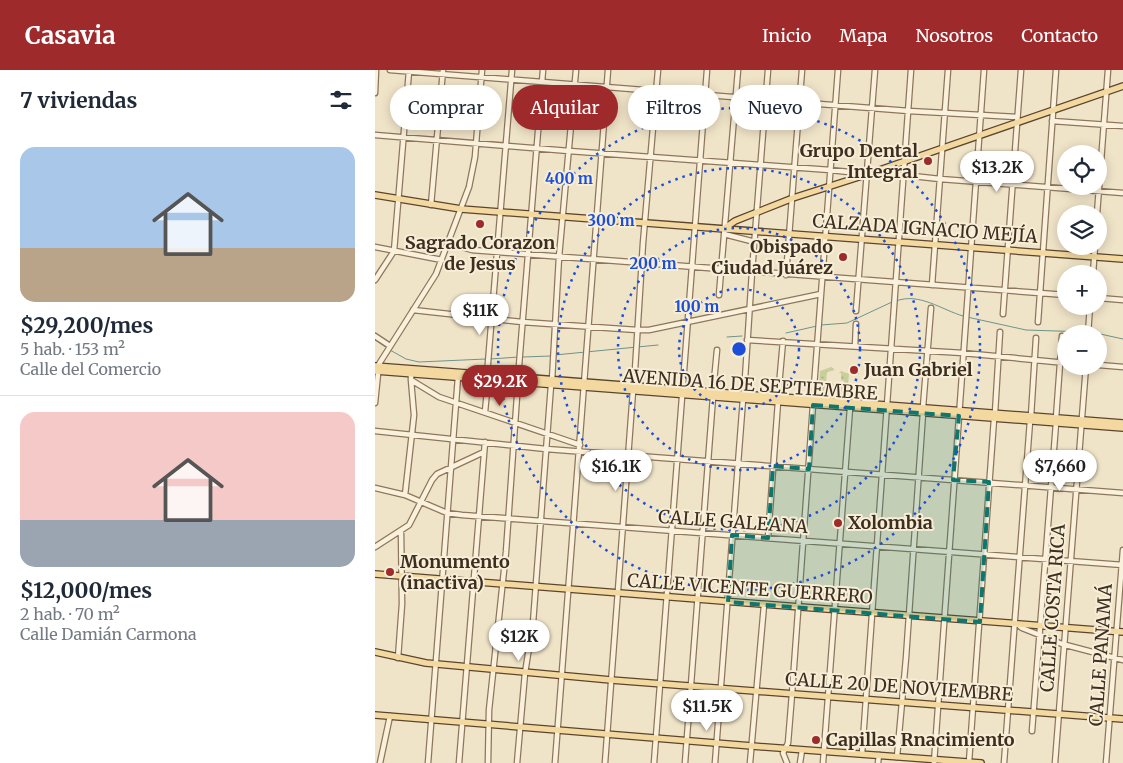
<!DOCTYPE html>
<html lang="es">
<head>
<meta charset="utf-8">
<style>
  :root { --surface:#fff; --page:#f6f6f7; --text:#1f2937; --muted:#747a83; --line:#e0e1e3; --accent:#9e2a2b }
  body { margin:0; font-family:Merriweather,serif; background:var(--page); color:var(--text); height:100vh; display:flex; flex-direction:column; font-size:19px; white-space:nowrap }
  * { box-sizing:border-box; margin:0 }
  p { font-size:16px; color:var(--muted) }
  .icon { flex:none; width:28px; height:28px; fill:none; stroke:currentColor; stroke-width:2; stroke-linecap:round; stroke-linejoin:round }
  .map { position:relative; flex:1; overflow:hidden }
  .side { display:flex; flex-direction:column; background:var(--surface); width:375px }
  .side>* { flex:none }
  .top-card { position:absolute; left:15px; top:15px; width:475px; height:45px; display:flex; gap:10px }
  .tools { position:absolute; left:682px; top:75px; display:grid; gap:10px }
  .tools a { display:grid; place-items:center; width:50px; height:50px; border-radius:50%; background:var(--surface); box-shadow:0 2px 12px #0003; font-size:25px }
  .price { position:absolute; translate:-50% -42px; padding:0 11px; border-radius:18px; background:#fff; color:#222; font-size:16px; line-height:32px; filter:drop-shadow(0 1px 2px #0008) }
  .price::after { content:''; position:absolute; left:50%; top:30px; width:15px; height:11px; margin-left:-8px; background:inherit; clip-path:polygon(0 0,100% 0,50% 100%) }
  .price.current { background:var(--accent); color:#fff }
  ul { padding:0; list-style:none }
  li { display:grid; align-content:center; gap:10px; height:265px; padding:0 20px }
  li+li { border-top:1px solid var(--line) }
  li span { display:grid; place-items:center; height:155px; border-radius:15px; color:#555 }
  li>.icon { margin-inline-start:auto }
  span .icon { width:90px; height:90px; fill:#fffc; stroke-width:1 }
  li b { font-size:21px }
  h2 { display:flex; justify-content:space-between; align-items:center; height:60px; padding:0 20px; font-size:21px }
  .chip { padding:0 18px; border-radius:22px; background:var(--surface); box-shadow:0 2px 12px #0003; font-size:18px; line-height:45px }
  .chip.current { background:var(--accent); color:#fff }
  header { display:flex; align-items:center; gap:30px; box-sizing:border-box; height:70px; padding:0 25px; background:var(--accent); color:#fff }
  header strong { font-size:24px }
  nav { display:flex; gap:28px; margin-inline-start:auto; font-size:18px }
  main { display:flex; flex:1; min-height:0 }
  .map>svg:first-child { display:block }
  .grass { fill:url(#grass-dots) }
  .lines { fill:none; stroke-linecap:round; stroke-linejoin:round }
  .stream { stroke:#6f938a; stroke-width:1 }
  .minor-casing { stroke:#8d765c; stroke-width:7 }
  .major-casing { stroke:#5b4430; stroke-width:8 }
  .minor { stroke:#faf1dc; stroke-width:4.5 }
  .major { stroke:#f3d9a0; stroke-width:5.5 }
  .marked { fill:#0f766e; fill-opacity:0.2; stroke:#0f766e; stroke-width:4; stroke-dasharray:10 6; stroke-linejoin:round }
  .ring { fill:none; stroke:#1d4ed8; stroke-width:2.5; stroke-dasharray:2.5 5 }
  .poi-dot { fill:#9e2a2b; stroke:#f7eed8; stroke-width:2 }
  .labels { text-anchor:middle; stroke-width:4; stroke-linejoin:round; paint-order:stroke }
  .poi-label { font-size:18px; font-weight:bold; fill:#3d2e20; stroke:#f7eed8; text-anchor:start }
  .street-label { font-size:18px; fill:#3d2e20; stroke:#f7eed8 }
  .centre { fill:#1d4ed8; stroke:#f7eed8; stroke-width:2.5 }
  .ring-label { font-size:15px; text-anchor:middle; font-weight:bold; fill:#1d4ed8; stroke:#f7eed8; stroke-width:4; stroke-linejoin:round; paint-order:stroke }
</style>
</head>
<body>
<header>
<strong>Casavia</strong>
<nav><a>Inicio</a><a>Mapa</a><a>Nosotros</a><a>Contacto</a></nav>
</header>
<main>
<section class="side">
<h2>7 viviendas<svg class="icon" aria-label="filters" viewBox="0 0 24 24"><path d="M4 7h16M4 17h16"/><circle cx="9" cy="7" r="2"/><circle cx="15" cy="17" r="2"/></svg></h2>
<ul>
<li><span style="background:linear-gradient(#a9c7e8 65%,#b9a48a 0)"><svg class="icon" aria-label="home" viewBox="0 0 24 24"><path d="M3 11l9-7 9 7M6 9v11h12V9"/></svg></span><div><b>$29,200/mes</b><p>5 hab. · 153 m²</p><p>Calle del Comercio</p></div></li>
<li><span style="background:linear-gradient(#f6c9c9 70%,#9aa5b1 0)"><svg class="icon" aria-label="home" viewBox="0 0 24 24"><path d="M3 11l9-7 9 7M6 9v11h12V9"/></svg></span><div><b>$12,000/mes</b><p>2 hab. · 70 m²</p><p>Calle Damián Carmona</p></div></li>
</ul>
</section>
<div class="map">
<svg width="748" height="693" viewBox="0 0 748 693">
  <defs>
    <pattern id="grass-dots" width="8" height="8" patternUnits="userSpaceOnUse" patternTransform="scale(1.25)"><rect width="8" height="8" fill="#c9cf9b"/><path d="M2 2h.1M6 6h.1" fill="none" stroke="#aeb285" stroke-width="1.8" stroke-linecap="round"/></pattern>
  </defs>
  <rect width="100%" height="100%" fill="#f0e4c8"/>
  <!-- grass -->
  <path class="grass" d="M456,297L460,300L452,302L451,312L458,313L459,316L469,314V311L466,310V303H464L466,301L474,304L472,328L443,326L445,301Z"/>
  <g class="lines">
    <!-- stream -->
    <path class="stream" d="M521,231C544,222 567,240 588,246
      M592,247L651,260L712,262
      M446,255L472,253L517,232
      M716,262L748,269
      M411,263L442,256
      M352,267L367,266
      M0,270L12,278
      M15,280L31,289L44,292L111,289
      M180,285L283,275
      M148,287L176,286
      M115,289L144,287"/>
    <!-- minor casing -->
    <g class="minor-casing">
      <path id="minor" d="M15,0L534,41L642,47
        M0,23L1,0
        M677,51L748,56
        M0,65L194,81L455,100L474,102L487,106
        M501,102L565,109L748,123
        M56,135L68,0
        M722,144L733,0
        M349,164L380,172
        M73,173L97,180L691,225
        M0,177L67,190
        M718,204L720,176
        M411,205L427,0
        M0,210L19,181L34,1
        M557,215L573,0
        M344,225L363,0
        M724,228L748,230
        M38,240L147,252L262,260H274L446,224
        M481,241L500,0
        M628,244L646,0
        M663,252L681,0
        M713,264L715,236
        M0,266L15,276
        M372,270L588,283L691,293
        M480,276L481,254
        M724,295L748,297
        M36,304V310L64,327L205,375
        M112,305L137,0
        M143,308L168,0
        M177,310L184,187L201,0
        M259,316L268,173L283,0
        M338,322L342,280
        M369,324L377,202L393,0
        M403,327L408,271
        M438,330L463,0
        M0,333L4,294L61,204L94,117L100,87L107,0
        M548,337L556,238
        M110,342L113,310
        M620,343L625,262
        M656,346L661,268
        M681,348L687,266
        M0,361L171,379L748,423
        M0,418L30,425L72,443L87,445L748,495
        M30,425L39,345L36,310
        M393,468L403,332
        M0,477L34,455L57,410L62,404L109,382
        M642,554L647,558L687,574L748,590
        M23,588L27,534L26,461
        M657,661L681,353
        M487,684L536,0
        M522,687L531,588L548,343
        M594,692L619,349
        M5,693L15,646
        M53,693L83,307
        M84,693L110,372
        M113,693L114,640L131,482L143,312
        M142,693L150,603L158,553L176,315
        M180,693L233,0
        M230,693L258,321
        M279,693L332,0
        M310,693L338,327
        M340,693L368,329
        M375,693L389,535
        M412,693L408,683L413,673L417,624L438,335
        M425,693L427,680
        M448,693L475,338
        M503,693L504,685
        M559,693L609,0
        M629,693L655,351
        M680,693L711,296
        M731,693L748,480"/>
    </g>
    <!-- major casing -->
    <g class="major-casing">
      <path id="major" d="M0,125L86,139L748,189
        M350,158L360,151L418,128L487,106L748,16
        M0,296L748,353
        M0,301L748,358
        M0,504L748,562
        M0,582L51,593L236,610L748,649
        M0,645L377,676L606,693"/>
    </g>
    <!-- minor -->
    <use href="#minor" class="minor"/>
    <!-- major -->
    <use href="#major" class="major"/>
  </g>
  <!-- marked area -->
  <path class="marked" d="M438,335L584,346L578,410L614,412L605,552L353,532L357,465L393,468L398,396L434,399Z"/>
  <!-- distance rings -->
  <g class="ring">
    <circle cx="364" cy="279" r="60"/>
    <circle cx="364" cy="279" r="121"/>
    <circle cx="364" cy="279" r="181"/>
    <circle cx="364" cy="279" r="241"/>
  </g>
  <!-- markers -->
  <g class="poi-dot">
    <circle cx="553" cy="91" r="5"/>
    <circle cx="105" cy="154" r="5"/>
    <circle cx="468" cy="187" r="5"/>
    <circle cx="479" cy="300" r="5"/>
    <circle cx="463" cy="453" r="5"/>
    <circle cx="15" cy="502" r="5"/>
    <circle cx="441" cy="670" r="5"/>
  </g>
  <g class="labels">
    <!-- poi labels -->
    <g class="poi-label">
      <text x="543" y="87" text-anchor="end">Grupo Dental<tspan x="543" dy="21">Integral</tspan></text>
      <text x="105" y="179" text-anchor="middle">Sagrado Corazon<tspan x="105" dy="21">de Jesus</tspan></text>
      <text x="458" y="183" text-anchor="end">Obispado<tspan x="458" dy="21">Ciudad Juárez</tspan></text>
      <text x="489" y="306">Juan Gabriel</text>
      <text x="473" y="459">Xolombia</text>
      <text x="25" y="498">Monumento<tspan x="25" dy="21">(inactiva)</tspan></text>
      <text x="451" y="676">Capillas Rnacimiento</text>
    </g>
    <!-- street labels -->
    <g class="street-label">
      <text transform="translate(550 159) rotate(4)" y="6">CALZADA IGNACIO MEJÍA</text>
      <text transform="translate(375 315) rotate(4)" y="6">AVENIDA 16 DE SEPTIEMBRE</text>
      <text transform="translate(358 452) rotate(4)" y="6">CALLE GALEANA</text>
      <text transform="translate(375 519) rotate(4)" y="6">CALLE VICENTE GUERRERO</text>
      <text transform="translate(678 538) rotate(-86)" y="6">CALLE COSTA RICA</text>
      <text transform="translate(726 585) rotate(-86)" y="6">CALLE PANAMÁ</text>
      <text transform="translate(524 617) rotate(4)" y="6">CALLE 20 DE NOVIEMBRE</text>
    </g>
  </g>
  <circle cx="364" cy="279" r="8" class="centre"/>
  <g class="ring-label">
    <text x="194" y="114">400 m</text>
    <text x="236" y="156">300 m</text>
    <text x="278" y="199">200 m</text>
    <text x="322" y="242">100 m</text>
  </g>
</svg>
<div class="tools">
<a><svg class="icon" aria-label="locate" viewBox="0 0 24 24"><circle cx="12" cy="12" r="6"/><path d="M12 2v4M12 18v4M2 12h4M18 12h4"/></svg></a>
<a><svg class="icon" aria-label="layers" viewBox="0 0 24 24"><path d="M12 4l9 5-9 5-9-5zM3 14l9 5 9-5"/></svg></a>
<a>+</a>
<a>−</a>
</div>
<b class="price" style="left:622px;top:123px">$13.2K</b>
<b class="price" style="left:105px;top:266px">$11K</b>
<b class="price current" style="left:125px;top:337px">$29.2K</b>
<b class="price" style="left:241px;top:422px">$16.1K</b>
<b class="price" style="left:685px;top:422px">$7,660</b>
<b class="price" style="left:144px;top:592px">$12K</b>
<b class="price" style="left:332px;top:662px">$11.5K</b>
<div class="top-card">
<a class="chip">Comprar</a>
<a class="chip current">Alquilar</a>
<a class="chip">Filtros</a>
<a class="chip">Nuevo</a>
</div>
</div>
</main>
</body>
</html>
